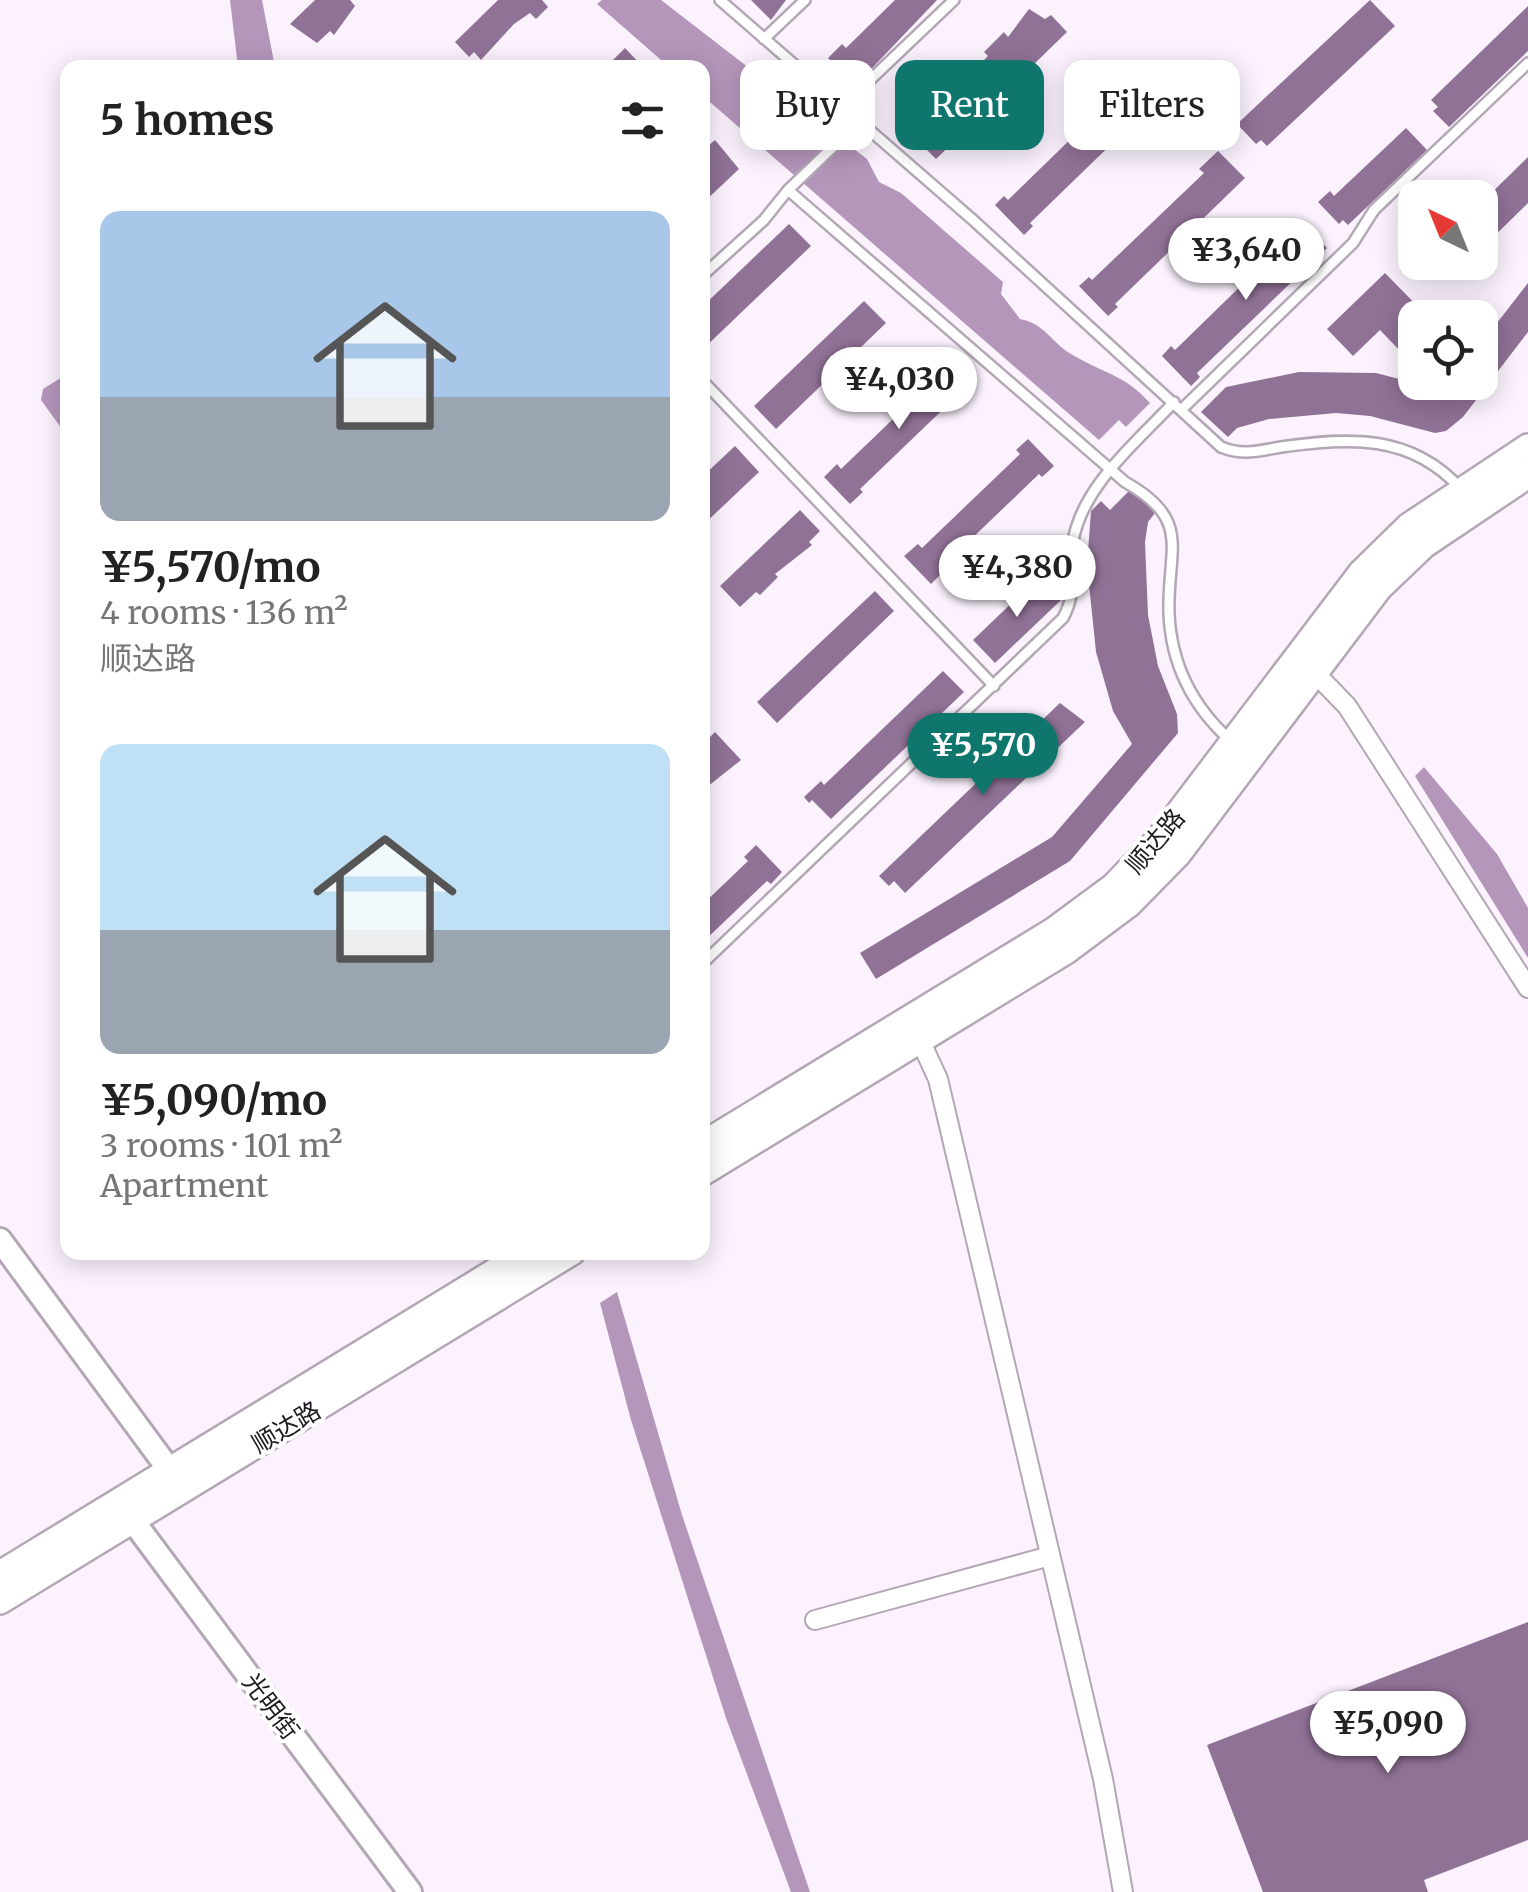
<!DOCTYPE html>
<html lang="en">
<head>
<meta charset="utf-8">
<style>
  :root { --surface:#fff; --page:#f2f2f2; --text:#222; --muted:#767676; --accent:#0f766e }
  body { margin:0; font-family:Merriweather,"Noto Sans SC",serif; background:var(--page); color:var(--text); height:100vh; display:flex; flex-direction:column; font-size:38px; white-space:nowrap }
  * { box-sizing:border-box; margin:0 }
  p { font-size:32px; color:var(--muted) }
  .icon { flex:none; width:55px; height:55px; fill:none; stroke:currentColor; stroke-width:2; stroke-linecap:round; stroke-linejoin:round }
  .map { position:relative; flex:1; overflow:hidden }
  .panel { position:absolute; left:60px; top:60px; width:650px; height:1200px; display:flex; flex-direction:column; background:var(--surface); border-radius:20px; box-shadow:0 5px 25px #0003 }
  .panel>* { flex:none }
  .banner { position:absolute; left:740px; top:60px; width:638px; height:90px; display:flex; gap:20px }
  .needle { width:65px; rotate:317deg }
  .fabs { position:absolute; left:1398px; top:180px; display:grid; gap:20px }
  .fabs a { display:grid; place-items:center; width:100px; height:100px; border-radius:20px; background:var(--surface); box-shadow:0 5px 25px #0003; font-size:50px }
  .price { position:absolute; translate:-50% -85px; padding:0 22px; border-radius:35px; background:#fff; color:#222; font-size:32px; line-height:65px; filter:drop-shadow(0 2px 5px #0008) }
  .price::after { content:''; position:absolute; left:50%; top:60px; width:30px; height:22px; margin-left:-15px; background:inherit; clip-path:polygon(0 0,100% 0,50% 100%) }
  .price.active { background:var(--accent); color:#fff }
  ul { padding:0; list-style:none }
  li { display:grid; align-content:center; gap:20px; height:530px; padding:0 40px }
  li span { display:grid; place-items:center; height:310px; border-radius:20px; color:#555 }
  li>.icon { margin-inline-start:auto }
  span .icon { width:180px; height:180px; fill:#fffc; stroke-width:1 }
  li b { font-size:42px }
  h2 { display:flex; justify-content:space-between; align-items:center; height:120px; padding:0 40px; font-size:42px }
  .tag { padding:0 35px; border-radius:20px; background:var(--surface); box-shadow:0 5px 25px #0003; font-size:35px; line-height:90px }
  .tag.active { background:var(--accent); color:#fff }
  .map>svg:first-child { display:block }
  .water { fill:#b596bb }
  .building { fill:#907296 }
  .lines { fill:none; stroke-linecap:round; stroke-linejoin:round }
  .service-casing { stroke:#b3a7b5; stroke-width:14 }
  .minor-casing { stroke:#b3a7b5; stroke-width:22 }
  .tertiary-casing { stroke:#b3a7b5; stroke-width:28 }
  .secondary-casing { stroke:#b3a7b5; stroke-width:30 }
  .service { stroke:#fff; stroke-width:9 }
  .minor { stroke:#fff; stroke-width:18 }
  .tertiary { stroke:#fff; stroke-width:22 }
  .secondary { stroke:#fff; stroke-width:25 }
  .labels { text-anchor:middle; stroke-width:8; stroke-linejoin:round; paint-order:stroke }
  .street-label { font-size:25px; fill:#1d191e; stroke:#fff }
</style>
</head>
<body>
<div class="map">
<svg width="1528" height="1892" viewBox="0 0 1528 1892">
  <rect width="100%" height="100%" fill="#fbf2fd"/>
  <!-- water -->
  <path class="water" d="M230,0H262L275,67H238Z
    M602,0H661L867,159L879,182L901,193L1003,282L1001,294L1020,319C1044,323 1051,342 1071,354C1102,373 1124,374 1150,403L1126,427L1119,420L1099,440L703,96L702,68L669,67L597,4Z
    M67,374V436L41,400L43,389Z
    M1424,767L1497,854L1528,908V958L1415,776Z
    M617,1292L682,1515L810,1892H791L726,1718L631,1420L600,1303Z"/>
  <!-- building -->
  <path class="building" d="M315,0H350L355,6L334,35L330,31L317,43L290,24Z
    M498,0H542L548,7L536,19L530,13L514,24L481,60L474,52L469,57L455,42Z
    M751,0H786L771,20Z
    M895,0H937L855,86L828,58L842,44L846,48Z
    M1370,0L1395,26L1267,146L1261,140L1256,144L1237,124Z
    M1528,6V51L1449,127L1433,111L1438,107L1431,100Z
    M1029,9L1045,19L1051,15L1067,32L936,159L919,142L925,136L916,126L923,119L919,115L951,92L946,87L963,71L968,76L988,56L984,52L1004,32L1008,37Z
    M625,48L644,68H605Z
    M1133,70L1160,97L1030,223L1033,226L1024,235L995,205L1004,196L1008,200L1119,92L1115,88Z
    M1406,128L1427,150L1348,225L1343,220L1339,224L1318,202L1330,191L1334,196Z
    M715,140L739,169L702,204V151Z
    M1218,151L1245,178L1115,304L1118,307L1108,316L1079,286L1089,277L1092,280L1204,173L1199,169Z
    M1528,157V203L1480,250V204Z
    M1300,221L1327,248L1197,373L1200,377L1191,386L1162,356L1171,346L1175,350L1286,242L1282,238Z
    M789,224L811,246L702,350V307Z
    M1429,262H1467L1453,276L1445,268L1440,274Z
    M1385,273L1429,318H1415V344L1404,355L1380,330L1353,356L1327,329Z
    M1528,283V332L1463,417L1446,431L1435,433L1370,416L1336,413L1269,419L1237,428L1228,437L1201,412L1226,387L1299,372L1376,373L1445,391L1451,382H1480V345Z
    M864,301L886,323L776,429L754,406Z
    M947,359L973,386L961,398L958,395L860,489L863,492L850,504L824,477L837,464L841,469L939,375L935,370Z
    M1028,439L1054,466L1042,477L1039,474L941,568L944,571L931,584L904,556L918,544L922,548L1020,454L1016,450Z
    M735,446L759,472L702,526V477Z
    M1132,488L1155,513L1148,522L1145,542L1148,615L1158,666L1177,714L1178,733L1070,861L876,979L860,953L1052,837L1132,744L1113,711L1096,652L1087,565L1091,511L1101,501L1110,510Z
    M800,510L820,531L809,542L812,545L775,574L778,577L760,595L756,592L740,607L720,586Z
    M1039,577L1061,600L995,663L973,640Z
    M875,591L894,611L777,723L757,702Z
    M943,671L964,692L831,819L812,800L809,803L804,797L821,781L824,785Z
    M1060,703L1085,722L905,893L894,881L889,886L879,876Z
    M715,732L741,760L702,791V753L707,748L703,744Z
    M756,845L782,872L771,884L767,881L702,943V905L748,861L744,857Z
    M1528,1622V1840L1424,1880L1428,1892H1263L1207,1745Z"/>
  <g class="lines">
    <!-- service casing -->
    <g class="service-casing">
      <path id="service" d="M720,0L973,220L1221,447C1243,456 1258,451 1281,447C1348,437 1411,434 1460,488
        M764,39L805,0
        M851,117L870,80L954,0
        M858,123L788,190L1125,482C1193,520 1167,549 1169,613C1171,665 1193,707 1231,741
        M702,276L764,220L788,190
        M702,380L994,686
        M1182,409L1353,243L1374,210L1528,63
        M702,964L1063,618C1078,591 1069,570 1073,541C1083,485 1137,442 1174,402"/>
    </g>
    <!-- minor casing -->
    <g class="minor-casing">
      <path id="minor" d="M1315,673L1347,706L1528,988
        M920,1040L938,1079L1103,1779L1123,1892
        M815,1620L1050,1556"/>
    </g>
    <!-- tertiary casing -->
    <g class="tertiary-casing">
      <path id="tertiary" d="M0,1240L179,1483
        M133,1521L410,1892"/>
    </g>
    <!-- secondary casing -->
    <g class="secondary-casing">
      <path id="secondary" d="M702,1145L1053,931L1114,886L1159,839L1361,573L1409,526L1528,447
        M702,1173L1066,951L1129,904L1178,854L1379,588L1424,545L1528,475
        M0,1574L527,1252
        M0,1601L572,1252"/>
    </g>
    <!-- service -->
    <use href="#service" class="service"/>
    <!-- minor -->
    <use href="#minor" class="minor"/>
    <!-- tertiary -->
    <use href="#tertiary" class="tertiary"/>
    <!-- secondary -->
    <use href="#secondary" class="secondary"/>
  </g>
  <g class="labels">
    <!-- street labels -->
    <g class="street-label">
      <text transform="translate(1155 841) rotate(-50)" y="9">顺达路</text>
      <text transform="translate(286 1427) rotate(-31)" y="9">顺达路</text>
      <text transform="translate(271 1706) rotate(53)" y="9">光明街</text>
    </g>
  </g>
</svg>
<div class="fabs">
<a><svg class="needle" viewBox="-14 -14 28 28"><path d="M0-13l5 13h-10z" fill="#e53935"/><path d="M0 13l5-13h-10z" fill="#767676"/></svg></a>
<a><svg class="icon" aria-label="locate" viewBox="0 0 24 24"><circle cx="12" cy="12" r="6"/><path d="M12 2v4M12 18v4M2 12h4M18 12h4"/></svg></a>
</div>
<b class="price" style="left:1246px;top:303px">¥3,640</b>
<b class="price" style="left:899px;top:432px">¥4,030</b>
<b class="price" style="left:1017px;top:620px">¥4,380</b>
<b class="price active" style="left:983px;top:798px">¥5,570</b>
<b class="price" style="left:1388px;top:1776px">¥5,090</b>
<div class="banner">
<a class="tag">Buy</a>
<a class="tag active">Rent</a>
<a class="tag">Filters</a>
</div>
<section class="panel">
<h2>5 homes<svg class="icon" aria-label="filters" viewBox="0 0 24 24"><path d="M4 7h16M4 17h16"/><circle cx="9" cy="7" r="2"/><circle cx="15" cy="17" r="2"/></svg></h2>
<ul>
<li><span style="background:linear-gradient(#a9c7e8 60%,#9aa5b1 0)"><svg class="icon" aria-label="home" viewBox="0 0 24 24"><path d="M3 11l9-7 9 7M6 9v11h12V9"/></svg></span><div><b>¥5,570/mo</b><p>4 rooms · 136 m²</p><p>顺达路</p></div></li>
<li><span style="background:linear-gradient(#bfe0f5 60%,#9aa5b1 0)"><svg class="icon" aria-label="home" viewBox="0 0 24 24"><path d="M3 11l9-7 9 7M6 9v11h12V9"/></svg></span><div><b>¥5,090/mo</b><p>3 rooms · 101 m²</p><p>Apartment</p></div></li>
</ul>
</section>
</div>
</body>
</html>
